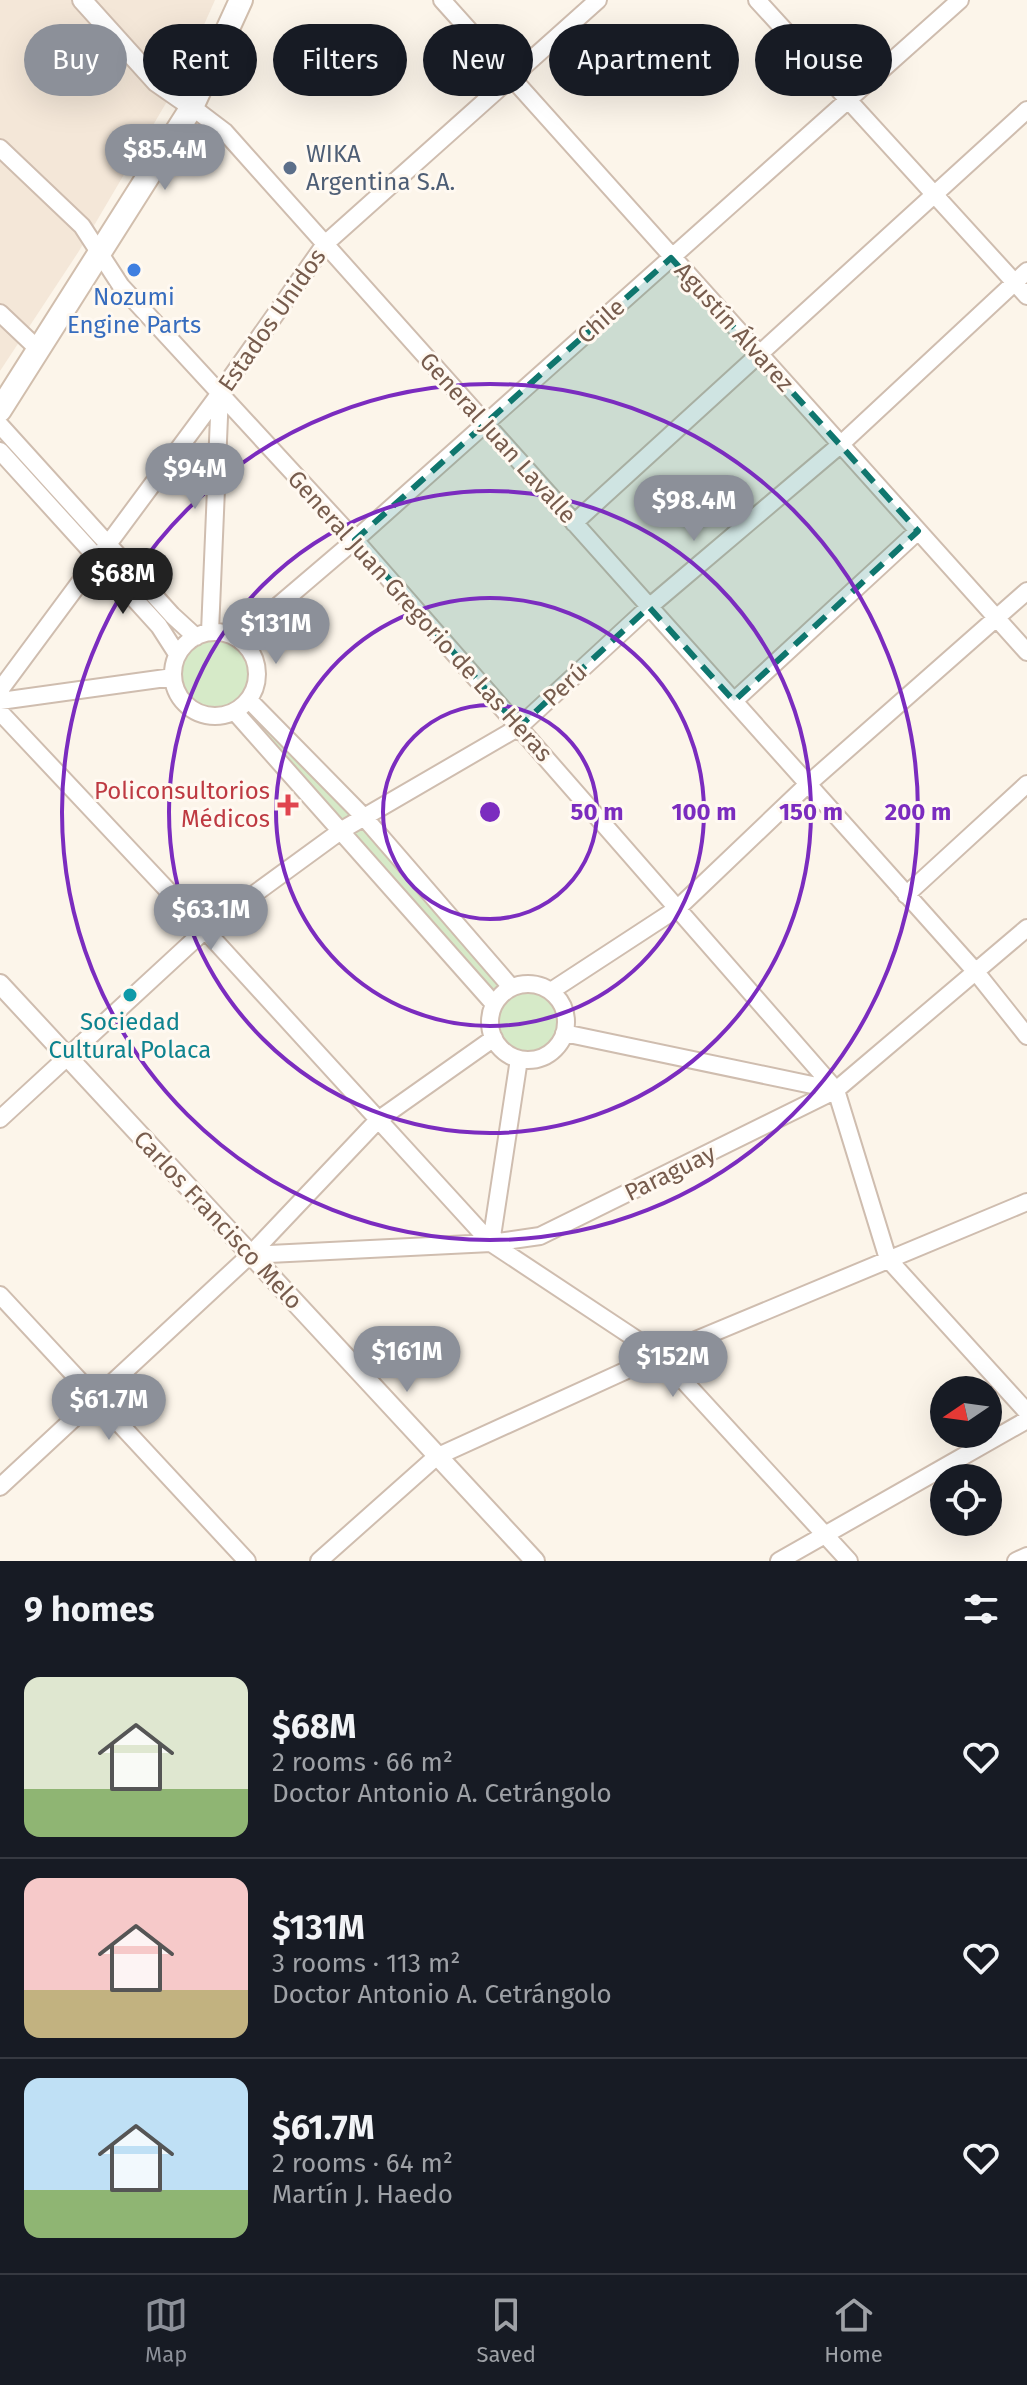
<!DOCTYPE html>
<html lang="en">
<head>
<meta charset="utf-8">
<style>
  :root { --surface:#171b24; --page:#242831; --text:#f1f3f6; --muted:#9ea1a6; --line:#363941; --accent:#8c9099 }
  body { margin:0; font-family:"Fira Sans",sans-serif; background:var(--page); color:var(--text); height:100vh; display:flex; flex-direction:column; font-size:30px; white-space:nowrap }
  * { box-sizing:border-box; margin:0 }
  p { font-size:26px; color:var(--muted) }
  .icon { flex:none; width:44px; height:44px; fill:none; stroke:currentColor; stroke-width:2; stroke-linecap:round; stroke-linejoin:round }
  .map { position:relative; height:1561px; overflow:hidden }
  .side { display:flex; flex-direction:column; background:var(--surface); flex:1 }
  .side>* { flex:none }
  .guide { position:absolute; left:24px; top:24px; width:980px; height:72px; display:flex; gap:16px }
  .needle { width:52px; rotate:257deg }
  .fabs { position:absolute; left:930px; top:1376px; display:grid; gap:16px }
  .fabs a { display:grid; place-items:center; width:72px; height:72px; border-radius:50%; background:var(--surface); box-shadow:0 8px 32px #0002; font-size:40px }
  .price { position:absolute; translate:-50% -68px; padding:0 18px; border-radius:28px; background:var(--accent); color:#fff; font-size:26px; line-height:52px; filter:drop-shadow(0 2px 4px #0008) }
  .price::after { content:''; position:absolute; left:50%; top:48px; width:24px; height:18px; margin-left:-12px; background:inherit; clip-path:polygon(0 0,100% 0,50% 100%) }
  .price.selected { background:#222; color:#fff }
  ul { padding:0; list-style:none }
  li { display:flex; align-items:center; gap:24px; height:200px; padding:0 24px }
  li+li { border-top:2px solid var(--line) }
  li span { display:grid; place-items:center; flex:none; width:224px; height:160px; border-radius:16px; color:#555 }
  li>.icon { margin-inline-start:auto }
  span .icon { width:96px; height:96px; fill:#fffc; stroke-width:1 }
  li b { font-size:34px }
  h2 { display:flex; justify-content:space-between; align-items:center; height:96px; padding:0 24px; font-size:34px }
  .chip { padding:0 28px; border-radius:36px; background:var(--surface); box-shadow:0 8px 32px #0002; font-size:28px; line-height:72px }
  .chip.selected { background:var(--accent); color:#fff }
  .tabs { display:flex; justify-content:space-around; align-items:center; height:112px; border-top:2px solid var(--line); background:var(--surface); font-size:22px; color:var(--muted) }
  .tabs a { display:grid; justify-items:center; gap:4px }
  .tabs .selected { color:var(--accent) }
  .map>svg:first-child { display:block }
  .residential { fill:#f4e7d8 }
  .green { fill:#d6eac8 }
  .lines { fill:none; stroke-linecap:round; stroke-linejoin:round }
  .minor-casing { stroke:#cfbdaf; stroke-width:20 }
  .tertiary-casing { stroke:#cfbdaf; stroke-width:22 }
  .secondary-casing { stroke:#d1bead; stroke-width:26 }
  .minor { stroke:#fff; stroke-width:16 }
  .tertiary { stroke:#fff; stroke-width:18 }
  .secondary { stroke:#fff; stroke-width:22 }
  .marked { fill:#0f766e; fill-opacity:0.2; stroke:#0f766e; stroke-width:6; stroke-dasharray:16 10; stroke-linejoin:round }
  .ring { fill:none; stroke:#7b2cbf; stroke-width:4 }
  .service-dot { fill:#5c6f8a; stroke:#fff9f1; stroke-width:3 }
  .shop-dot { fill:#3f7fe0; stroke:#fff9f1; stroke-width:3 }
  .health-dot { fill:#e0444e; stroke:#fff9f1; stroke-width:3 }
  .culture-dot { fill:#0f9aa8; stroke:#fff9f1; stroke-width:3 }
  .labels { text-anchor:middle; stroke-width:6; stroke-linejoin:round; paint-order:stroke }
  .service-label { font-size:24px; fill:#4e5e75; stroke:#fff9f1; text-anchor:start }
  .shop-label { font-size:24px; fill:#366cbe; stroke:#fff9f1 }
  .street-label { font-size:24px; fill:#775c4d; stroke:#fff9f1 }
  .health-label { font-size:24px; fill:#be3a42; stroke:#fff9f1; text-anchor:end }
  .culture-label { font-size:24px; fill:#0d838f; stroke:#fff9f1 }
  .centre { fill:#7b2cbf; stroke:#fff9f1; stroke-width:4 }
  .ring-label { font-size:24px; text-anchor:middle; font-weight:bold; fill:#7b2cbf; stroke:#fff9f1; stroke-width:6; stroke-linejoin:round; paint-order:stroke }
</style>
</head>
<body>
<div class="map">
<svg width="1027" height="1561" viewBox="0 0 1027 1561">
  <rect width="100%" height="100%" fill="#fcf5ea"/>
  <!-- residential -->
  <path class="residential" d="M0,0H215L179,81L79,251L0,371Z"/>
  <!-- green -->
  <path class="green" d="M178 675a37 37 0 1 1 74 0a37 37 0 1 1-74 0Z
    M249,700L511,987L494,1004L235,712Z
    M497 1022a31 31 0 1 1 62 0a31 31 0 1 1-62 0Z"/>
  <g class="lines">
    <!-- minor casing -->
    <g class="minor-casing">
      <path id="minor" d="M442,0L1027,652
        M757,0L1027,296
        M192,107L225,132L976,972L1027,1036
        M0,148L82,226L121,286L355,540L836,1090L888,1259L1027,1412
        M0,313L38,349
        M0,425L172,615L196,637
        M0,451L159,626L177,654
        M574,523L1027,110
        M173 674a42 42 0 1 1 84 0a42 42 0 1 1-84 0Z
        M210,632L220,393
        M239,639L355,540L960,0
        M0,690L220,393L325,244L598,0
        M249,700L363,816L511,987
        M0,701L173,677
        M734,701L918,531
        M0,712L205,930L491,1243L660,1355L849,1561
        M235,712L494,1004
        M906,895L1027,784
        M490 1022a38 38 0 1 1 76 0a38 38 0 1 1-76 0Z
        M551,991L678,908L808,784L1027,591
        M564,1033L836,1090
        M0,1119L205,930L342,830L519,727L649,607L840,445L1027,271
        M491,1243L519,1059
        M250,1255L491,1243L540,1236L836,1090L1027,928
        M0,1295L247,1561
        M0,1487L250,1255L378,1120L494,1038
        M319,1561L436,1457L660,1355L1027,1202
        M779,1561L1027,1420
        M1016,1561L1027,1556"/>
    </g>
    <!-- tertiary casing -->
    <g class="tertiary-casing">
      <path id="tertiary" d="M82,0L156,82L192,107
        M0,984L535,1561"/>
    </g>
    <!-- secondary casing -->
    <g class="secondary-casing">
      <path id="secondary" d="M0,410L192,107L241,0"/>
    </g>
    <!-- minor -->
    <use href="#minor" class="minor"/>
    <!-- tertiary -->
    <use href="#tertiary" class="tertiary"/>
    <!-- secondary -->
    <use href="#secondary" class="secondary"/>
  </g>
  <!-- marked area -->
  <path class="marked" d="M671,258L918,531L734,701L649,607L519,727L355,540Z"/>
  <!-- distance rings -->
  <g class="ring">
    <circle cx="490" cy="812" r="107"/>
    <circle cx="490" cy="812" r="214"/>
    <circle cx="490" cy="812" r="321"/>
    <circle cx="490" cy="812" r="428"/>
  </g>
  <!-- markers -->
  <circle class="service-dot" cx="290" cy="168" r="8"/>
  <circle class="shop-dot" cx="134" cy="270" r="8"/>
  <path class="health-dot" d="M284 793h8v8h8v8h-8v8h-8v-8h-8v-8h8z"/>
  <circle class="culture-dot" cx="130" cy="995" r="8"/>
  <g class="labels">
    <!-- service labels -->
    <g class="service-label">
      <text x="306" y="162">WIKA<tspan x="306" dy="28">Argentina S.A.</tspan></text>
    </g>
    <!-- shop labels -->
    <g class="shop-label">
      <text x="134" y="305">Nozumi<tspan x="134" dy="28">Engine Parts</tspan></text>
    </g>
    <!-- street labels -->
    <g class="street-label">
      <text transform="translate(272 320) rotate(-55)" y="8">Estados Unidos</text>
      <text transform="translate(601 321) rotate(-42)" y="8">Chile</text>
      <text transform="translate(734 327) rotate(48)" y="8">Agustín Álvarez</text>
      <text transform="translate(498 438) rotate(48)" y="8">General Juan Lavalle</text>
      <text transform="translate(420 616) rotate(48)" y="8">General Juan Gregorio de Las Heras</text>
      <text transform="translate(565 685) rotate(-43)" y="8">Perú</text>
      <text transform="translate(670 1173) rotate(-26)" y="8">Paraguay</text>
      <text transform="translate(218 1220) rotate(47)" y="8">Carlos Francisco Melo</text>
    </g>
    <!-- health labels -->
    <g class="health-label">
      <text x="270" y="799">Policonsultorios<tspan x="270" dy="28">Médicos</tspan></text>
    </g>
    <!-- culture labels -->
    <g class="culture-label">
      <text x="130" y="1030">Sociedad<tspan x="130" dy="28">Cultural Polaca</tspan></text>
    </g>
  </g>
  <circle cx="490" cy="812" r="12" class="centre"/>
  <g class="ring-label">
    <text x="597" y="820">50 m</text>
    <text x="704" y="820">100 m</text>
    <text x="811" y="820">150 m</text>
    <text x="918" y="820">200 m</text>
  </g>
</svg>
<div class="fabs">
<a><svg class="needle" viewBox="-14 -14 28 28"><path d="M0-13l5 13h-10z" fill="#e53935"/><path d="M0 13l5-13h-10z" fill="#9ea1a6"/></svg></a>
<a><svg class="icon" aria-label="locate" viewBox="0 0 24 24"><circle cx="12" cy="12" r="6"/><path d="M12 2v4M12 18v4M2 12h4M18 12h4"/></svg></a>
</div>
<b class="price" style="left:165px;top:192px">$85.4M</b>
<b class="price" style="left:195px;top:511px">$94M</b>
<b class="price" style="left:694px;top:543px">$98.4M</b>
<b class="price selected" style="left:123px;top:616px">$68M</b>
<b class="price" style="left:276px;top:666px">$131M</b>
<b class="price" style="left:211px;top:952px">$63.1M</b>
<b class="price" style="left:407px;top:1394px">$161M</b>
<b class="price" style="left:673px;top:1399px">$152M</b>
<b class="price" style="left:109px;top:1442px">$61.7M</b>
<div class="guide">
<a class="chip selected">Buy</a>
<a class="chip">Rent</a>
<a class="chip">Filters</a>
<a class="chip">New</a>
<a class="chip">Apartment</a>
<a class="chip">House</a>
</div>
</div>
<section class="side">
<h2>9 homes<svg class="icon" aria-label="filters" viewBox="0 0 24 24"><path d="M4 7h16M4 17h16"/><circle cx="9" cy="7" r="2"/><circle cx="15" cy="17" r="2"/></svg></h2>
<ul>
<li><span style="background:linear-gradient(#dfe7d0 70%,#8fb573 0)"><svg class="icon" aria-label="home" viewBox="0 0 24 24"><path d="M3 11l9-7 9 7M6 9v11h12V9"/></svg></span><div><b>$68M</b><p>2 rooms · 66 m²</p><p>Doctor Antonio A. Cetrángolo</p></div><svg class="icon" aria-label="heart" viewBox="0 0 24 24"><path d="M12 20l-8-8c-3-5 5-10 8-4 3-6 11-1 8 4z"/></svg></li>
<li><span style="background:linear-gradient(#f6c9c9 70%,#c2b280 0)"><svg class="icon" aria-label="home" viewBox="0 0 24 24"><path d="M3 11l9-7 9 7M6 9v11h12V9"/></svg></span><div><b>$131M</b><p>3 rooms · 113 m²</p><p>Doctor Antonio A. Cetrángolo</p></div><svg class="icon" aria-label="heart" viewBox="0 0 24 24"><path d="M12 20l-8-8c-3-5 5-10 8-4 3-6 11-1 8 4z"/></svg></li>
<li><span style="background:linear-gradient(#bfe0f5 70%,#8fb573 0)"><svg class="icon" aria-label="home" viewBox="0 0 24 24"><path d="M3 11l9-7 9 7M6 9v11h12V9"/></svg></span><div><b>$61.7M</b><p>2 rooms · 64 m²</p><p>Martín J. Haedo</p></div><svg class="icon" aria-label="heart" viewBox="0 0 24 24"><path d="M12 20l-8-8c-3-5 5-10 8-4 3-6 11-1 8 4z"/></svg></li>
</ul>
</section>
<nav class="tabs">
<a class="selected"><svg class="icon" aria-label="map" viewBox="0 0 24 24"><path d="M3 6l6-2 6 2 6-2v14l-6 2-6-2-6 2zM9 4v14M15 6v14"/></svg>Map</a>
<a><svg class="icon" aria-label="saved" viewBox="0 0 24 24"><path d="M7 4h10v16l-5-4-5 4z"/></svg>Saved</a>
<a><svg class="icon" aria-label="home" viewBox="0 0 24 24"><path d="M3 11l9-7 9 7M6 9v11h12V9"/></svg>Home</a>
</nav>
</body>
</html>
